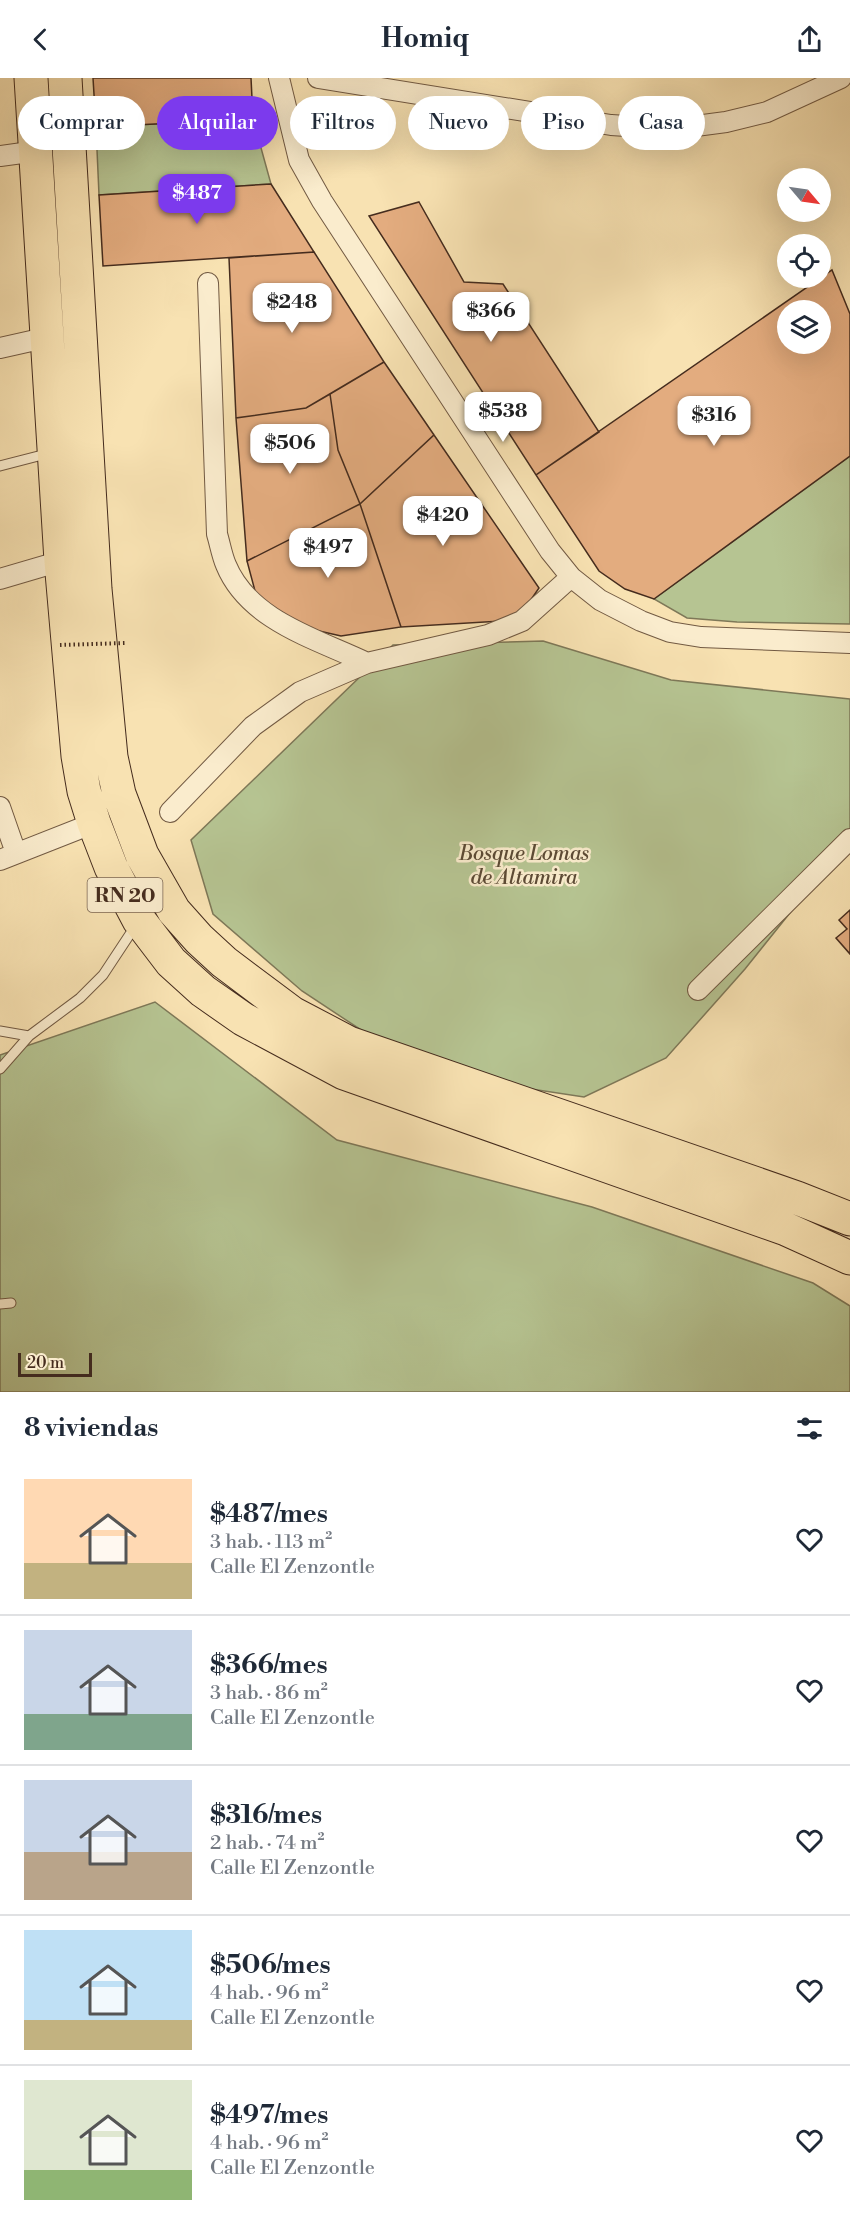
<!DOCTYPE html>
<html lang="es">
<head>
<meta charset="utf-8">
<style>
  :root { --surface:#fff; --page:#f2f2f3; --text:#1f2937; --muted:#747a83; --line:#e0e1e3; --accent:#7c3aed }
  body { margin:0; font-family:"Libre Bodoni",serif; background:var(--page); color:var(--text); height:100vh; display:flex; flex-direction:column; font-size:22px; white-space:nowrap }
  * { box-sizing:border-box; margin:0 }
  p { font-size:20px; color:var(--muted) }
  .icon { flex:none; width:33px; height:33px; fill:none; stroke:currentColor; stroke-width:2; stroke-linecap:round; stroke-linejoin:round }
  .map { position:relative; height:1314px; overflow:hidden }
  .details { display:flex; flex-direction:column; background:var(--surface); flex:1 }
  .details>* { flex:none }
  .top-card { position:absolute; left:18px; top:18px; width:814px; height:54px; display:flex; gap:12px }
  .needle { width:39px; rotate:119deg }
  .fabs { position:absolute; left:777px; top:90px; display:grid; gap:12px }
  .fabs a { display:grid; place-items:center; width:54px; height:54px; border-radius:50%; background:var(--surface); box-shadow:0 6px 24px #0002; font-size:30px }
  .scale { position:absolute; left:18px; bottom:15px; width:74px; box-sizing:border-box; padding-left:6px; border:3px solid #452c1e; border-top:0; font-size:16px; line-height:21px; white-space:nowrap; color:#452c1e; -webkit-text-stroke:4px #faeccd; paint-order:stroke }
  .price { position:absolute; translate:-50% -51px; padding:0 14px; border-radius:12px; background:#fff; color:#222; font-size:20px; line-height:39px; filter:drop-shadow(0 2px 3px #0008) }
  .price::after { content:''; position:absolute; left:50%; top:36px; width:18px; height:14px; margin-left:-9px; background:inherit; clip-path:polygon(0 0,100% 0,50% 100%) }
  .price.selected { background:var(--accent); color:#fff }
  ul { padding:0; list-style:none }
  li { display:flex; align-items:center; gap:18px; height:150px; padding:0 24px }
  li+li { border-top:2px solid var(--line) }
  li span { display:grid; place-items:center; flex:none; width:168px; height:120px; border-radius:0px; color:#555 }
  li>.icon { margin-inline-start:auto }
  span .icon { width:72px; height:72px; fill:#fffc; stroke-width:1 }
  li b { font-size:26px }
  h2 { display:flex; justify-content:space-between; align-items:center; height:72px; padding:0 24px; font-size:26px }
  .pill { padding:0 21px; border-radius:27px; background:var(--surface); box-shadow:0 6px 24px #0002; font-size:21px; line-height:54px }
  .pill.selected { background:var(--accent); color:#fff }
  header { display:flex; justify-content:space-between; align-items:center; height:78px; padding:0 24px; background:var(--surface); font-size:27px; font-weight:800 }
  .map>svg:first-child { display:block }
  .green { fill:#b6c492; stroke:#7e7858; stroke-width:1.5 }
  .building { fill:#e3ac7f; stroke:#452c1e; stroke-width:1.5; fill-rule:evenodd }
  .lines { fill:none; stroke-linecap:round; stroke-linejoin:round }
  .lane-casing { stroke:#725a43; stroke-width:11 }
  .street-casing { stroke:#725a43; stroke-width:22 }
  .highway-casing { stroke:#452c1e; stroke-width:35 }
  .lane { stroke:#faeccd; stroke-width:9 }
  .street { stroke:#faeccd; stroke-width:20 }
  .highway { stroke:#f8e2b2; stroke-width:33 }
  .path-bridge { stroke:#452c1e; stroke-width:4; stroke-dasharray:1.5 3; stroke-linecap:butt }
  .labels { text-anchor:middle; stroke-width:5; stroke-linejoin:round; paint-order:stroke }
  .shield { fill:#faeccd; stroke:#7b6652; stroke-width:1.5 }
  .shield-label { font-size:20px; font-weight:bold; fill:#452c1e }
  .park-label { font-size:21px; font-style:italic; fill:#5c4a35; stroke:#faeccd }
</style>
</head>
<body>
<header><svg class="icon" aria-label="back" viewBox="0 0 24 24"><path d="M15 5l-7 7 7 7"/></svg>Homiq<svg class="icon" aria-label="share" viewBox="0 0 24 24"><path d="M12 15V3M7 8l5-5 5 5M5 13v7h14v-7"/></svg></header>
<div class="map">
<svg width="850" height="1314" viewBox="0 0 850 1314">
  <rect width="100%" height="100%" fill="#f8e2b2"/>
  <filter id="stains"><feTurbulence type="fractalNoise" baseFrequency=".00333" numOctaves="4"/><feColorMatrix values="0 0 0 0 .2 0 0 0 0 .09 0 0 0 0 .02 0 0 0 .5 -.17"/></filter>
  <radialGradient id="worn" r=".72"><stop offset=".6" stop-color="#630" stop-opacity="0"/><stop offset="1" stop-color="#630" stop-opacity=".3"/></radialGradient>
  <!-- green -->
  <path class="green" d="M253,41L271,106L99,117L96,49Z
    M850,378V546L737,544L687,540L654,521Z
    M543,563L671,602L850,621V760L745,891L666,980L584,1019L464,1001L387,969L302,913L213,836L191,762L393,567Z
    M155,924L337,1062L592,1129L813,1205L850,1228V1314H0V977Z"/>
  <!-- building -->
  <path class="building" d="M93,0H251L253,41L96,49Z
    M271,106L314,174L103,188L99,117Z
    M419,124L464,204L503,206L599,354L536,397L369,138Z
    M314,174L384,284L306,330L236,340L229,180Z
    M832,192L850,236V378L654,521L625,511L599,493L536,397ZM788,232H820V266H788Z
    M384,284L434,357L360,426L338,372L330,316Z
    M330,316L338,372L360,426L247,483L236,340L306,330Z
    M434,357L539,510L517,542L401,549L360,426Z
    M360,426L401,549L341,558L306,550L275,536L255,513L247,483Z
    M850,832V876L836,860L847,851L839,842Z"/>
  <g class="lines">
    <!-- lane casing -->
    <g class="lane-casing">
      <path id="lane" d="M0,388L50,375
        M0,953L29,958
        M0,991L29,958L80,920L103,897L136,847
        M0,1226L11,1225"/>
    </g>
    <!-- street casing -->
    <g class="street-casing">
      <path id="street" d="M279,0L299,82L322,123L550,473L571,499L600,522L641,543L670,554L701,559L850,565
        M318,0L611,47L673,51L726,44L767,34L841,0
        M0,78L37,73
        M208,205L217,456C220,466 222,478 226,487C249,543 317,561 367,585
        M0,270L49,259
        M0,501L61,483
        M0,729L16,775
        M170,734L253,648L300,614L367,585L488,557L522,543L571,499
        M0,782L94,745
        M698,912L850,761"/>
    </g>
    <!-- highway casing -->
    <g class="highway-casing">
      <path id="highway" d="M31,0L61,483L78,678L84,713L94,745L111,789L139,842L171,884L203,913L243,941L344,995L786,1151L850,1180
        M65,0L95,511L111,679L119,716L142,777L174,833L199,861L224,884L292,935L349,965L797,1120L850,1141"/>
    </g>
    <!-- lane -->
    <use href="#lane" class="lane"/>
    <!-- street -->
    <use href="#street" class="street"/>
    <!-- highway -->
    <use href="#highway" class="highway"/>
    <!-- path-bridge -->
    <path class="path-bridge" d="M60,567L126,565"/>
  </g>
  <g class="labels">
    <!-- shield labels -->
    <rect class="shield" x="87.5" y="800" width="75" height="34" rx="4.5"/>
    <g class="shield-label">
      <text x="125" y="824">RN 20</text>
    </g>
    <!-- park labels -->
    <g class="park-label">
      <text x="524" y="782">Bosque Lomas<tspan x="524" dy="24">de Altamira</tspan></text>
    </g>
  </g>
  <rect width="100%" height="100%" filter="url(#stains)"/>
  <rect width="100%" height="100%" fill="url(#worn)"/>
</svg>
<div class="fabs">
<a><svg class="needle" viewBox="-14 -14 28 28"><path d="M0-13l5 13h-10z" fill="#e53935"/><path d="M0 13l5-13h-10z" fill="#747a83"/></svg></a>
<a><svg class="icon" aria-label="locate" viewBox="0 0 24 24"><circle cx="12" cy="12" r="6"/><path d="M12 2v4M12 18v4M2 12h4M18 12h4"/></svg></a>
<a><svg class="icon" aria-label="layers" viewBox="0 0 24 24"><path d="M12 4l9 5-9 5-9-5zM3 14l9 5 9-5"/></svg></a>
</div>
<div class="scale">20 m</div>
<b class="price selected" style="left:197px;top:147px">$487</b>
<b class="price" style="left:292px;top:256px">$248</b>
<b class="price" style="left:491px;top:265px">$366</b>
<b class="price" style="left:503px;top:365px">$538</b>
<b class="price" style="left:714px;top:369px">$316</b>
<b class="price" style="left:290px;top:397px">$506</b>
<b class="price" style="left:443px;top:469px">$420</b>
<b class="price" style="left:328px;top:501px">$497</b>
<div class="top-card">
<a class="pill">Comprar</a>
<a class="pill selected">Alquilar</a>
<a class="pill">Filtros</a>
<a class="pill">Nuevo</a>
<a class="pill">Piso</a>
<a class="pill">Casa</a>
</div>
</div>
<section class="details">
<h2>8 viviendas<svg class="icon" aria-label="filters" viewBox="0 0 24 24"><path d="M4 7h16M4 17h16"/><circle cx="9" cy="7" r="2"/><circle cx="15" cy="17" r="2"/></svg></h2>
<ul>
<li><span style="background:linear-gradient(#ffd9b3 70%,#c2b280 0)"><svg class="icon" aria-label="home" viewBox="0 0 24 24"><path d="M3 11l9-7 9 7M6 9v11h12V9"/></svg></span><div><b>$487/mes</b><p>3 hab. · 113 m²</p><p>Calle El Zenzontle</p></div><svg class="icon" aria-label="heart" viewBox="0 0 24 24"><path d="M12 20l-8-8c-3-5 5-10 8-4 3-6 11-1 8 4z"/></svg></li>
<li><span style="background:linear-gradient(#c9d6e8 70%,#7fa58c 0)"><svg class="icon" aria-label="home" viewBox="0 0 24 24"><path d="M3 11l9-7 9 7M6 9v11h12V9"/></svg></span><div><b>$366/mes</b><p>3 hab. · 86 m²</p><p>Calle El Zenzontle</p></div><svg class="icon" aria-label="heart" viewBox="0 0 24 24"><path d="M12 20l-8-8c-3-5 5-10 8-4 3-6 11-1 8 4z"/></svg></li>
<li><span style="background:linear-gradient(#c9d6e8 60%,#b9a48a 0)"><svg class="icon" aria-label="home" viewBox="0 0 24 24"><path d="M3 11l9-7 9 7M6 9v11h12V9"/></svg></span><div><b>$316/mes</b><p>2 hab. · 74 m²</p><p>Calle El Zenzontle</p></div><svg class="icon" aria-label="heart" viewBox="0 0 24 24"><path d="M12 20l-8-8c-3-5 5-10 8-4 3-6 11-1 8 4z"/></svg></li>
<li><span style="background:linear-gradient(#bfe0f5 75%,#c2b280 0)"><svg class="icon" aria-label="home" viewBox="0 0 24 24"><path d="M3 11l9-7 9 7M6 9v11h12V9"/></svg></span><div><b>$506/mes</b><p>4 hab. · 96 m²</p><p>Calle El Zenzontle</p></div><svg class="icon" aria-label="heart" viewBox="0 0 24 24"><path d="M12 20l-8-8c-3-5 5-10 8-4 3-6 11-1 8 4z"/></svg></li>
<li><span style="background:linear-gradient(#dfe7d0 75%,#8fb573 0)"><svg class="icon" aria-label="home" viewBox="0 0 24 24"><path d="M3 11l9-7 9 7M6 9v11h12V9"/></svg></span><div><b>$497/mes</b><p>4 hab. · 96 m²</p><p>Calle El Zenzontle</p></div><svg class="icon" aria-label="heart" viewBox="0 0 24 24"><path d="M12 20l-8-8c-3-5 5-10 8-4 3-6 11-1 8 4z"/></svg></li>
</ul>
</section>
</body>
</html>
